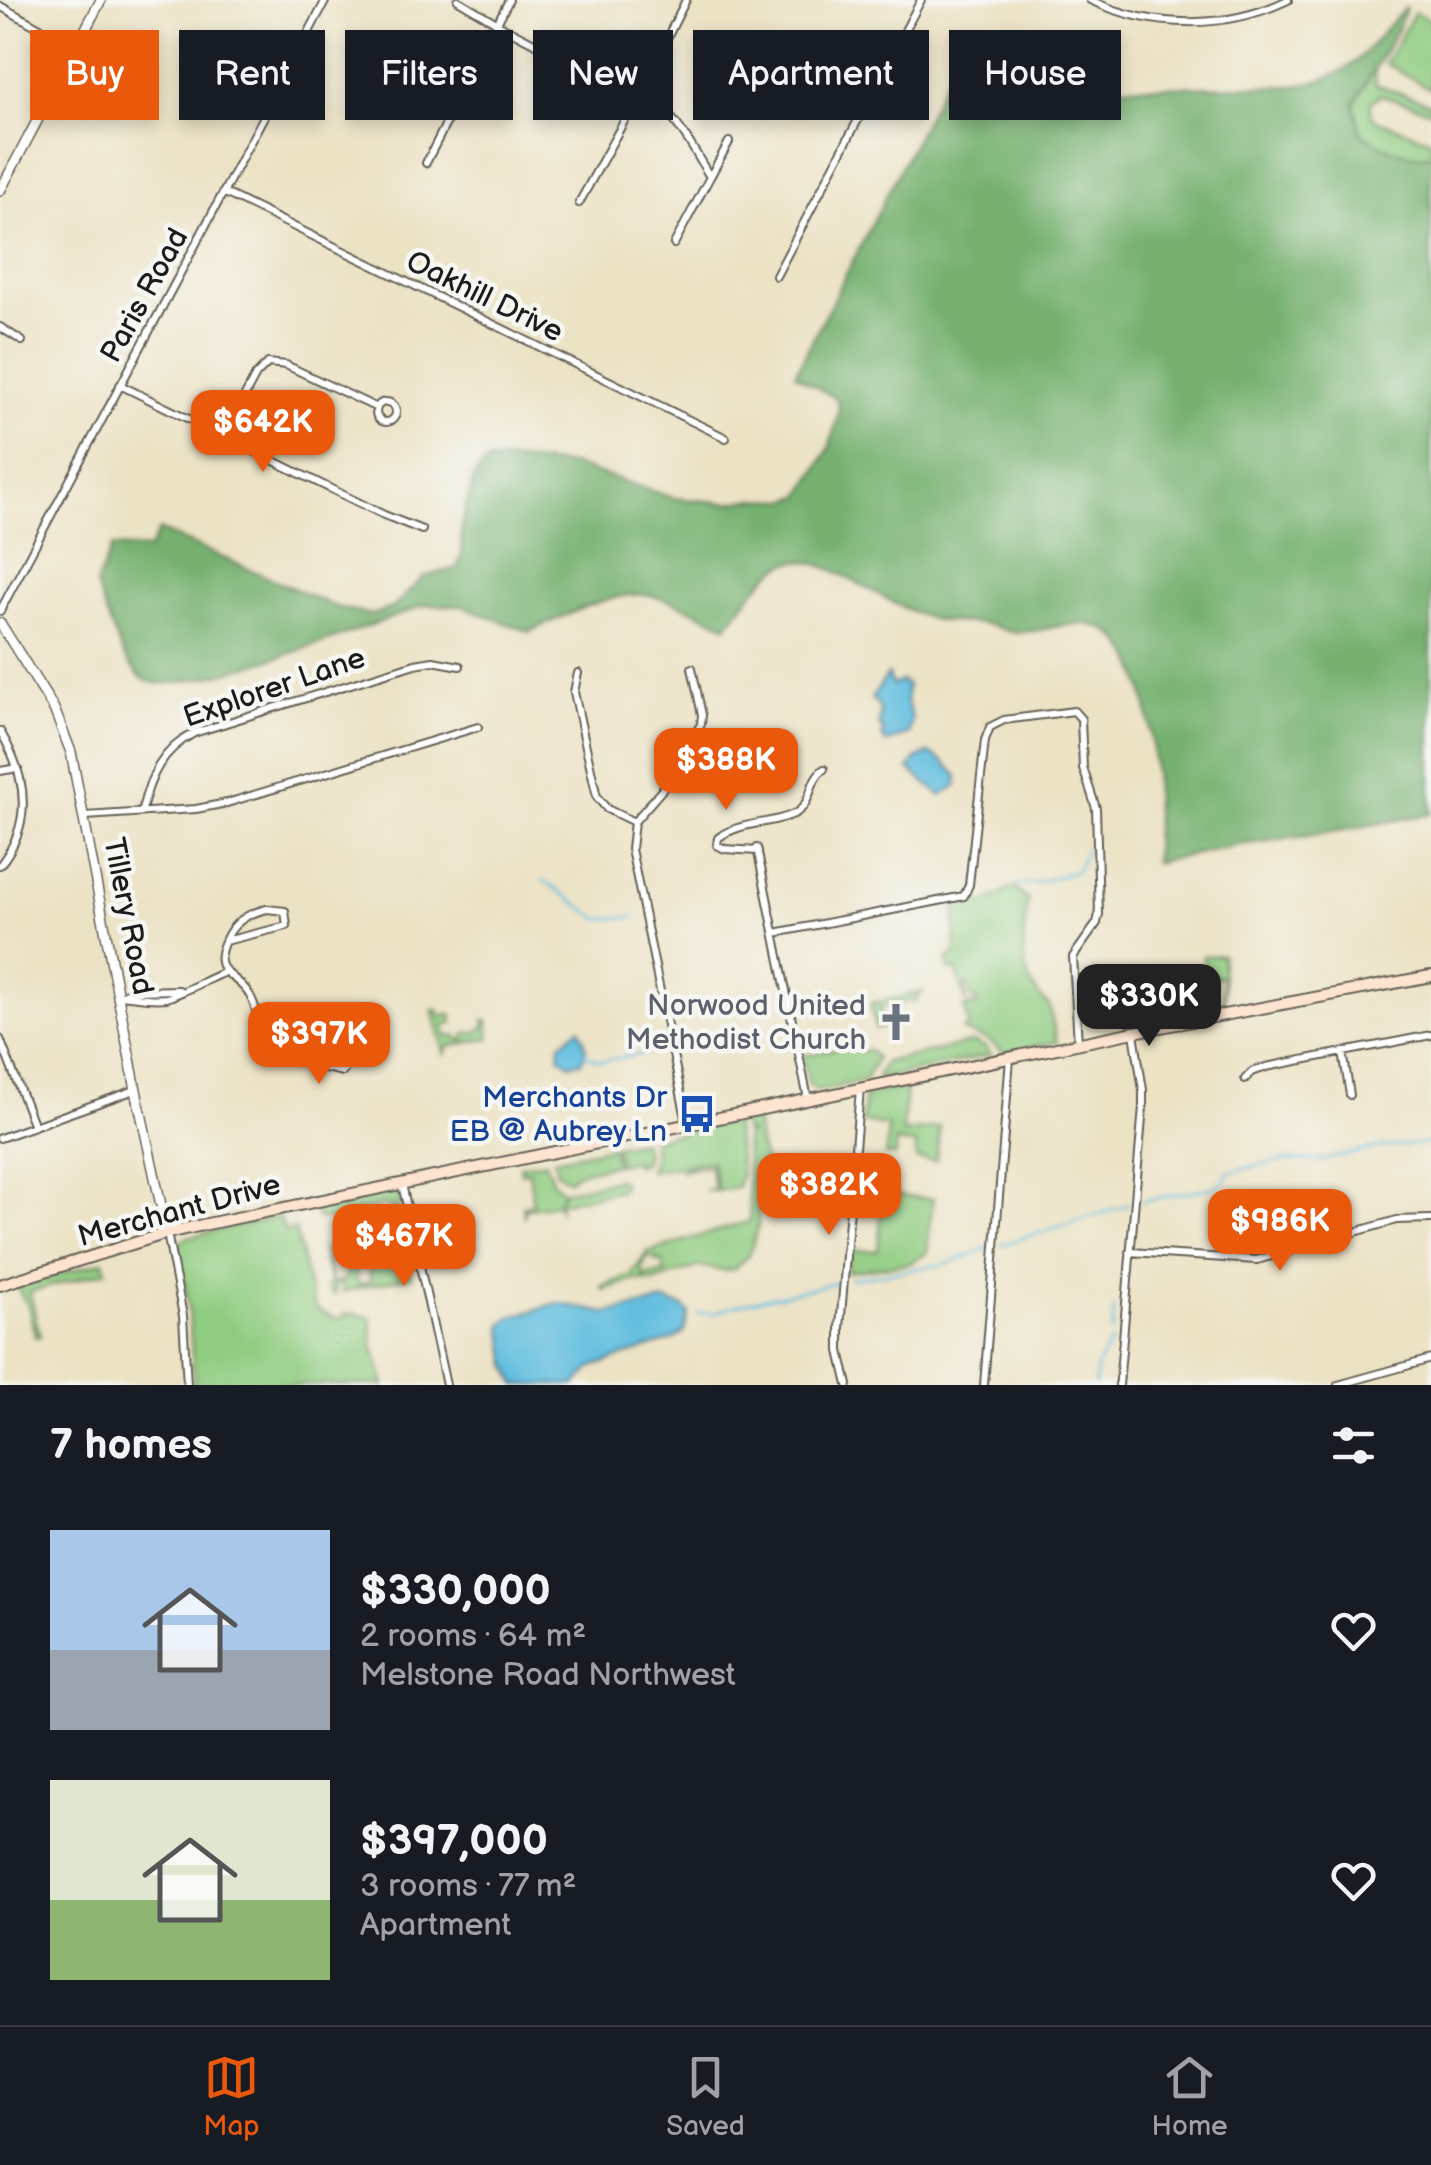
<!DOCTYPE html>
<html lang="en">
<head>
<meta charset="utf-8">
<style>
  :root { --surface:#171b24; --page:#242831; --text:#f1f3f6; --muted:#9ea1a6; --line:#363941; --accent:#ea580c }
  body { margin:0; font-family:"Balsamiq Sans",sans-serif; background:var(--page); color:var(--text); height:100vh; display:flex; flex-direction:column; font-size:38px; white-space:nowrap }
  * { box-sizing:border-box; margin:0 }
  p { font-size:32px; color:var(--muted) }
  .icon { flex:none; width:55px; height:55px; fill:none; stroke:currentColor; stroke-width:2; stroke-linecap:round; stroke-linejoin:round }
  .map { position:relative; height:1385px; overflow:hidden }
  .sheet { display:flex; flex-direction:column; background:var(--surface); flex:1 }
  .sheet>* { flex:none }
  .banner { position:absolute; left:30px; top:30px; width:1372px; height:90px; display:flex; gap:20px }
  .price { position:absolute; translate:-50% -85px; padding:0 22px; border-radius:20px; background:var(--accent); color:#fff; font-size:32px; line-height:65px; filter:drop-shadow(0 2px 5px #0008) }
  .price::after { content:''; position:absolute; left:50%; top:60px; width:30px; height:22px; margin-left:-15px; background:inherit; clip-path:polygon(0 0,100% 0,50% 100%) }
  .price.current { background:#222; color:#fff }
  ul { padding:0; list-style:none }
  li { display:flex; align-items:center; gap:30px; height:250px; padding:0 50px }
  li span { display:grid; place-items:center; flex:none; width:280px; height:200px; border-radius:0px; color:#555 }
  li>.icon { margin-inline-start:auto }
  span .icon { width:120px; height:120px; fill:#fffc; stroke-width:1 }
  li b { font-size:42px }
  h2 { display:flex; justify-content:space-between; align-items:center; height:120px; padding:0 50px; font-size:42px }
  .pill { padding:0 35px; border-radius:0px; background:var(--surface); box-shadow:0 5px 15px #0003; font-size:35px; line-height:90px }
  .pill.current { background:var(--accent); color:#fff }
  .dock { display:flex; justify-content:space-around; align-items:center; height:140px; border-top:2px solid var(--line); background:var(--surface); font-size:28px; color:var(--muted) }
  .dock a { display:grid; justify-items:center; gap:5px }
  .dock .current { color:var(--accent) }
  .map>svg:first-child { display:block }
  .green { fill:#90cc80; stroke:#56744e; stroke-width:2.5 }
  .forest { fill:#74b06e; stroke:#486645; stroke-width:2.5 }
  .water { fill:#61bedf; stroke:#3e6d7e; stroke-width:2.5 }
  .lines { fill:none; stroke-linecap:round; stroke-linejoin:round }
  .stream { stroke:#61bedf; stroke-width:2.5 }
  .minor-casing { stroke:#656157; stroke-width:10 }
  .tertiary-casing { stroke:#656157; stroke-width:12 }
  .secondary-casing { stroke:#656157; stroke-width:14 }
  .minor { stroke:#fff; stroke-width:6 }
  .tertiary { stroke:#fff; stroke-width:9 }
  .secondary { stroke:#fde4d1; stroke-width:10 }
  .labels { text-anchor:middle; stroke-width:9; stroke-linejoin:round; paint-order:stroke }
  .street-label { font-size:30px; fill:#1c1c1c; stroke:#f6f6f2 }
  .worship-label { font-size:30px; fill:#5b616d; stroke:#f6f6f2; text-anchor:end }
  .transit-label { font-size:30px; fill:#164399; stroke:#f6f6f2; text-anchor:end }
</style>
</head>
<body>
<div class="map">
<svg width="1431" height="1385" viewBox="0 0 1431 1385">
  <rect width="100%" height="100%" fill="#f6f6f2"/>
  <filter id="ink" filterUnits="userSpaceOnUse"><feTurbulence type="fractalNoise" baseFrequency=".01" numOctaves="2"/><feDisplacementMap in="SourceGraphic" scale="20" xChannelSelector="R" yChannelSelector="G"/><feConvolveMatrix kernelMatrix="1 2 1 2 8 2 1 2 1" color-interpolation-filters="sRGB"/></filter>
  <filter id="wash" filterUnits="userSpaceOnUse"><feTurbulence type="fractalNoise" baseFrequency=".0048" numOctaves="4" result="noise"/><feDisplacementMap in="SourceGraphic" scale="40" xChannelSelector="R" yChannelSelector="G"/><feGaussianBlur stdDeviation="2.25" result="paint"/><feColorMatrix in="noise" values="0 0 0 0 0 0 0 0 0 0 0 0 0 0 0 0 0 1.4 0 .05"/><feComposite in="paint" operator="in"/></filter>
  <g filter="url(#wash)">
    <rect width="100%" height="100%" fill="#ece2c4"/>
    <!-- green -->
    <path class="green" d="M1415,12L1431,21V89L1385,63Z
      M1374,65L1375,84L1431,104V111L1381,95L1371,102V115L1378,121L1431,140V155C1407,158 1380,147 1361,133L1354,105Z
      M1014,887L1028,901C1022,938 1016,980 1049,1005L1057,1042L1004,1053L988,1040L963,1031L969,1025L964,1007L977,1005V1000H972L968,984L965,985L966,1002L957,971L949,970L947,958L955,956L956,903L987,902Z
      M1222,955L1225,1010L1222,977H1215L1214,984L1213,977L1206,978L1203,956Z
      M922,992L916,1000L880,1007L884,1027L875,1029L871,1003Z
      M1212,1003L1217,1006L1216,1011L1173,1017L1175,1009Z
      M433,1010H438L440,1016L451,1014L453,1023L445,1025L447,1037L456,1036L462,1041L467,1033H476L485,1026L484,1020H488L490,1038L447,1047L445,1056Z
      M973,1042L985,1047L991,1055L879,1079L877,1076L885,1062Z
      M859,1044L861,1051L869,1050L876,1058L865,1081L817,1091L809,1085L802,1056Z
      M906,1086L903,1133L940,1127L936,1161L916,1159V1144L896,1142V1156L886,1155L888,1126L862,1122L865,1096Z
      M756,1117L759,1143L768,1173L758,1196V1228L749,1255L734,1269L724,1271L700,1266L653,1282L635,1280L603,1290L602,1286L631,1275L644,1257L645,1264L641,1266L645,1278L650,1274L665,1272L662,1261L656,1262L655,1257L646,1259L647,1252L750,1221L745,1138L750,1132L744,1133L741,1120Z
      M734,1121L741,1175L737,1187L718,1191L712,1165L716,1191L705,1190L714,1188L709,1165L682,1170L684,1168L712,1165L711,1161L649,1171L654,1156L652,1139Z
      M642,1141L646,1154L643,1163L635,1166V1160L619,1164L615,1146Z
      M612,1147L616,1164L576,1173L569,1180L557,1173L554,1159Z
      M545,1161L553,1182L563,1191L556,1204L525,1209L524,1218L523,1206L533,1204L529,1171L521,1173L520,1166Z
      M861,1165L872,1166L877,1172L875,1204L869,1211L854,1207L857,1166Z
      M619,1179L623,1185L620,1190L559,1203L560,1213L558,1202L565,1191Z
      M397,1192L401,1205L395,1209L384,1205L352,1212L339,1220L318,1219L314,1211Z
      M899,1196L933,1199L927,1253L910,1263L847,1272L850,1251L878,1250L882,1205Z
      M401,1216L398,1222L403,1243L372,1252L404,1246L411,1276L343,1292L341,1283L335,1284L336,1294L330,1293L328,1285L331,1283L322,1249L326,1248L332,1284L347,1278L344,1261L354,1259L358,1285L371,1281L364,1245V1253L361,1248L352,1250L353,1254L347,1256L343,1240L360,1237L359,1230Z
      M279,1217L285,1232L295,1229C298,1241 311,1304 316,1308C321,1313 331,1316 338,1319C350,1310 357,1313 371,1318L373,1345L385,1385H194L189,1310L178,1243L188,1237Z
      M104,1261L106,1271L30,1292L40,1336L35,1337L29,1308L17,1287Z"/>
    <!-- forest -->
    <path class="forest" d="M1406,7C1395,42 1370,72 1354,105L1361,133C1380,147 1407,158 1431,155V814L1315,835L1239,845L1154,863C1156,807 1160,676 1115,636C1086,610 1045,635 1012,632C1005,631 997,627 990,625C973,622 955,623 937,620C898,613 831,559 798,561C768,563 744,605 727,626C699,614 663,592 632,595C597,598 561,618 529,632L462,606L426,605C381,621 180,700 145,680C122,666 105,610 96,585L112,547L149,549L159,530L336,607L373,615L394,607L423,577L457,568L462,554L461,535L465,509L475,475L487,462L507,460L572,465L675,498L727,503L755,499L788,500L801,496L829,449L839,412L838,400L795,374L965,42L1039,78L1091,87L1293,86C1358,77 1364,50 1406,7Z"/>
    <!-- water -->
    <path class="water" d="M888,674L892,685L902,681L907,686L906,700L912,718L909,734L886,743L882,736L884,731L879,726L880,709L872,698Z
      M929,753L943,761L958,776L957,785L941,796L909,769L916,759Z
      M579,1028C585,1041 589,1049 581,1062L570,1064L559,1056L560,1044Z
      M665,1301L684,1307L689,1313L684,1332L675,1339L592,1367L576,1385H516L508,1365L502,1326L509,1318L557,1303L606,1313Z"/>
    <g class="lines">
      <!-- stream -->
      <path class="stream" d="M543,880L599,919L634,917
        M1015,885L1036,883L1076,871L1087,848
        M584,1054L600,1061L660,1051
        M1142,1201L1210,1188L1224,1181L1228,1172L1285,1160L1319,1161L1382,1147L1431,1143
        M1001,1245L1128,1205
        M850,1279L946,1264L991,1247
        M698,1314L715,1313L736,1305L836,1283
        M1112,1333L1114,1308
        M1095,1385L1097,1366L1111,1342"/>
    </g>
  </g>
  <g filter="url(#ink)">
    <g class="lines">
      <!-- minor casing -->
      <g class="minor-casing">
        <path id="minor" d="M458,0L505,28L630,93C670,99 691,146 710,177L674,244
          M1090,0C1152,29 1226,30 1288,0
          M0,6L76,48
          M426,163L509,0
          M710,177L729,142
          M225,193L726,438
          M579,203L639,94L686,0
          M776,276L921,0
          M0,327L22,341
          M120,385L384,515L422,530
          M376 412a10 10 0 1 1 20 0a10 10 0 1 1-20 0Z
          M224,435L256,375L268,363L286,365L377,408
          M0,611L326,0
          M578,673L574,692L597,797L607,809L634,822
          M0,731C27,776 34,822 0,865
          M0,771L18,768
          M142,810C150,776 162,750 194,733L415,664L433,661L460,666
          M85,816L196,809L227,803L478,727
          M757,848L808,1099
          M758,851L725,849L717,845L718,838C740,821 770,825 794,814C814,804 807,781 824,769
          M267,909L285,911L287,926L225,941C233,922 248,913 267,909Z
          M775,933L964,896L969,885L985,740L990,727L1004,720L1074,711L1081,719L1083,768L1096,808L1099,914L1097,923L1073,957L1078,1043
          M225,941C210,974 236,973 249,994C255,1003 256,1015 263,1024C272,1037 290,1044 304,1051
          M125,994L131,991L179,990
          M119,995C134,996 150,1000 166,998C176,996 212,977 225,972
          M0,1039L34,1126
          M338,1041L349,1050L351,1060L343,1072L321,1067L304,1051Z
          M1343,1052L1350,1095
          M1245,1079L1252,1072L1266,1067L1431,1035
          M687,1123L631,849L634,822L661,791L701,724L702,715L692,668
          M0,1138L135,1090
          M402,1184L446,1385
          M167,1233L183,1316L187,1385
          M1130,1252L1257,1260L1397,1220L1431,1219
          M848,1385L840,1351V1327L860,1089
          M984,1385L1010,1058
          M1119,1385L1143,1107V1090L1134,1033
          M1338,1385L1431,1359"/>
      </g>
      <!-- tertiary casing -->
      <g class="tertiary-casing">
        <path id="tertiary" d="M0,191L101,0
          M0,623L54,709L71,752L136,1090L167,1233"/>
      </g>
      <!-- secondary casing -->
      <g class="secondary-casing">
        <path id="secondary" d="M0,1285L167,1233L207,1224L1134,1032L1431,976"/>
      </g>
      <!-- minor -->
      <use href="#minor" class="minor"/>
      <!-- tertiary -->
      <use href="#tertiary" class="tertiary"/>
      <!-- secondary -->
      <use href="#secondary" class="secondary"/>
    </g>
  </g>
  <!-- icons -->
  <defs>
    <g id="church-bare" transform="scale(3)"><path d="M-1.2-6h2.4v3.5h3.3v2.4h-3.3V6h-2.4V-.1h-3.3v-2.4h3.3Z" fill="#6b7280" stroke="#f6f6f2" stroke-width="2.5" paint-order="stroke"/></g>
    <g id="bus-bare" transform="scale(3)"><path d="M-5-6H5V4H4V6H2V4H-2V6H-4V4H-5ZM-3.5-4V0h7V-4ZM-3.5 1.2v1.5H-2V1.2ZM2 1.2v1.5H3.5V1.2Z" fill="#1a4fb4" stroke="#f6f6f2" stroke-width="2.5" paint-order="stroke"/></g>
  </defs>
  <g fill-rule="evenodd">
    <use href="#church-bare" x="896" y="1022"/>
    <use href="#bus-bare" x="697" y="1114"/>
  </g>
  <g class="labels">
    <!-- street labels -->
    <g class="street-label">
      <text transform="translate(144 295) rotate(-61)" y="10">Paris Road</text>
      <text transform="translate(485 296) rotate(26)" y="10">Oakhill Drive</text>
      <text transform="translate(274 687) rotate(-19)" y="10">Explorer Lane</text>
      <text transform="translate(129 916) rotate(79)" y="10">Tillery Road</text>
      <text transform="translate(179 1210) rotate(-15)" y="10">Merchant Drive</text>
    </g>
    <!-- worship labels -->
    <g class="worship-label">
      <text x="866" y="1015">Norwood United<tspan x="866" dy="34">Methodist Church</tspan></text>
    </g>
    <!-- transit labels -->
    <g class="transit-label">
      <text x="667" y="1107">Merchants Dr<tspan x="667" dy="34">EB @ Aubrey Ln</tspan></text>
    </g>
  </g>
</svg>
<b class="price" style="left:263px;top:475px">$642K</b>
<b class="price" style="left:726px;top:813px">$388K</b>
<b class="price current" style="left:1149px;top:1049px">$330K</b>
<b class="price" style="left:319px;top:1087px">$397K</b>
<b class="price" style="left:829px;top:1238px">$382K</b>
<b class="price" style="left:1280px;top:1274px">$986K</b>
<b class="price" style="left:404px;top:1289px">$467K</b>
<div class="banner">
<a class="pill current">Buy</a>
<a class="pill">Rent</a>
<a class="pill">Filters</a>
<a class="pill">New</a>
<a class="pill">Apartment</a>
<a class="pill">House</a>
</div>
</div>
<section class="sheet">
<h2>7 homes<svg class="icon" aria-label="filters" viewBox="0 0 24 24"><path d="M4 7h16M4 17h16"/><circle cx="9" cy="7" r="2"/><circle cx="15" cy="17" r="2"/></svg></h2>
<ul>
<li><span style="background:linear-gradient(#a9c7e8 60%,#9aa5b1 0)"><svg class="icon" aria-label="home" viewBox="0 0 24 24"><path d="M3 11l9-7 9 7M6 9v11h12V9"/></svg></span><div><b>$330,000</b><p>2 rooms · 64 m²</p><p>Melstone Road Northwest</p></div><svg class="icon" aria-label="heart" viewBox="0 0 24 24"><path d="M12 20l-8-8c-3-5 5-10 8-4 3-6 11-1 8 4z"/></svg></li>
<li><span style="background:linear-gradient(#dfe7d0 60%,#8fb573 0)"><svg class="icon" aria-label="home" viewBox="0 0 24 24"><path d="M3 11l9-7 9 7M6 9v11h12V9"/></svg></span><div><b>$397,000</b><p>3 rooms · 77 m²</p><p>Apartment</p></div><svg class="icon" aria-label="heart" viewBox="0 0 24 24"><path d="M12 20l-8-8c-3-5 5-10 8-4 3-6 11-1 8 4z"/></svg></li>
</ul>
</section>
<nav class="dock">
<a class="current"><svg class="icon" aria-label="map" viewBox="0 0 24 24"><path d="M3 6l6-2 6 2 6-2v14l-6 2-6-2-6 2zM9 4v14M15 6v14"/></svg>Map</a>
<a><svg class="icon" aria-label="saved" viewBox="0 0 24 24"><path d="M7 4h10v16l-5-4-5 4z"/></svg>Saved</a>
<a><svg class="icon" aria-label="home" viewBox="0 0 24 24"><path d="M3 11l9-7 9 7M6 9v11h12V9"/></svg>Home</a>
</nav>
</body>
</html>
